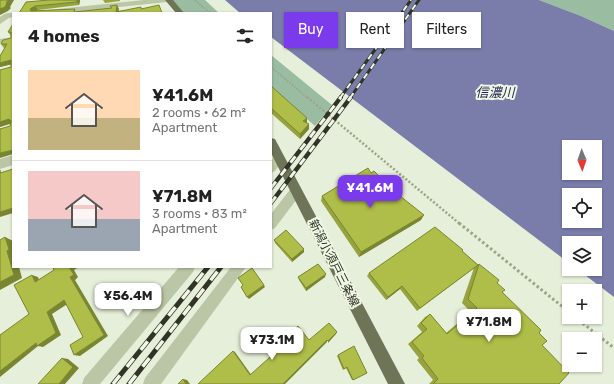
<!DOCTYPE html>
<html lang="en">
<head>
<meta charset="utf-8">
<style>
  :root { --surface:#fff; --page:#f2f2f2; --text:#222; --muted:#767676; --line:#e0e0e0; --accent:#7c3aed }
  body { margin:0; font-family:Rubik,"Noto Sans JP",sans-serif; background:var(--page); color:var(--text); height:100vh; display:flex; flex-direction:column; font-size:15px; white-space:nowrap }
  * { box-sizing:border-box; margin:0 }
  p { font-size:13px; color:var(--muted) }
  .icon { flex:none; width:22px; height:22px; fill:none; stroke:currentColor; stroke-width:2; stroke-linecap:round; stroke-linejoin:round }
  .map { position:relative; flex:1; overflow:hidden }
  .details { position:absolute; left:12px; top:12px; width:260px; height:256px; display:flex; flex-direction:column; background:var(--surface); border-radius:0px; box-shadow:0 1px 3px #0004 }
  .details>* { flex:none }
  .top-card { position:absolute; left:284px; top:12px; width:270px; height:36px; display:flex; gap:8px }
  .needle { width:26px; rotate:178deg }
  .fabs { position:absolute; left:562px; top:140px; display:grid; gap:8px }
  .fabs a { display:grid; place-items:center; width:40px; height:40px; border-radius:0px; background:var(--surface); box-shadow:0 1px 3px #0004; font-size:20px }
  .price { position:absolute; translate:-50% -34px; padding:0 9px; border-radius:8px; background:#fff; color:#222; font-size:13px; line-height:26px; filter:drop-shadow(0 1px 2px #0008) }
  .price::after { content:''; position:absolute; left:50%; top:24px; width:12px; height:9px; margin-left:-6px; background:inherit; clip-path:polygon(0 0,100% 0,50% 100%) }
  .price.active { background:var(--accent); color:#fff }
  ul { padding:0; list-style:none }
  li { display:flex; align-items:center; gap:12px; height:100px; padding:0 16px }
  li+li { border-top:1px solid var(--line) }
  li span { display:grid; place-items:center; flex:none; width:112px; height:80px; border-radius:0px; color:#555 }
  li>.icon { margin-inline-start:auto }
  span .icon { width:48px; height:48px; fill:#fffc; stroke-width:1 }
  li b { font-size:17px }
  h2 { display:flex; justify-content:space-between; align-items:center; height:48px; padding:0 16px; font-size:17px }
  .chip { padding:0 14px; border-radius:0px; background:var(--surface); box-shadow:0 1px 3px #0004; font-size:14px; line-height:36px }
  .chip.active { background:var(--accent); color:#fff }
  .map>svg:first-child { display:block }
  .green { fill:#9abda2 }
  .water { fill:#7a7daa; fill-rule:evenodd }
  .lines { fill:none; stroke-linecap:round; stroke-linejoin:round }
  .path-far2 { stroke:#9ba585; stroke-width:2; stroke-dasharray:1.5 1.5; stroke-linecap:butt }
  .path-far1 { stroke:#9ba585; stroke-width:2.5; stroke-dasharray:2 2; stroke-linecap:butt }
  .path { stroke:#9ba585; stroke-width:3; stroke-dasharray:2.5 2.5; stroke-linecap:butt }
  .lane { fill:#bbc6a6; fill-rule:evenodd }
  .street { fill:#bbc6a6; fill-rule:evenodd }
  .primary { fill:#6e7458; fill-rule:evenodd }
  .rail-far2-casing { stroke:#303326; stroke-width:3 }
  .rail-far1-casing { stroke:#303326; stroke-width:4.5 }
  .rail-casing { stroke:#303326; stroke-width:5 }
  .rail-far2 { stroke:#eff7e5; stroke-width:2; stroke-dasharray:6; stroke-linecap:butt }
  .rail-far1 { stroke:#eff7e5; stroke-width:3; stroke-dasharray:8; stroke-linecap:butt }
  .rail { stroke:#eff7e5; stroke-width:3.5; stroke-dasharray:11; stroke-linecap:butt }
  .wall { fill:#96a33e }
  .shaded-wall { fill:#7a8532 }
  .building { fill:#afbe48; stroke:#7a8532 }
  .labels { text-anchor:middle; stroke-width:4; stroke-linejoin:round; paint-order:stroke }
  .street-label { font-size:12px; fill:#303326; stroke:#eff7e5 }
  .water-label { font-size:13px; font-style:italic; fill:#1f2151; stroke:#eff7e5 }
</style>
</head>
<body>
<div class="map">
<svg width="614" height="384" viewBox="0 0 614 384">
  <rect width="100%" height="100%" fill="#e6efd9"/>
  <!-- green -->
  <path class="green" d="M172,0H205L219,13H183Z
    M539,0H614V31L581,16Z
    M271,55L332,105L315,126L271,88Z"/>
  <!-- water -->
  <path class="water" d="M225,0H539L581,16L614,31V297L577,269H595V243H569V263L271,37V13H240ZM569,147H595V173H569ZM569,195H595V221H569Z"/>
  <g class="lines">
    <!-- path-far2 -->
    <path class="path-far2" d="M195,0L210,13
      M271,67L308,98"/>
    <!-- path-far1 -->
    <path class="path-far1" d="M307,97L460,224"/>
    <!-- path -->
    <path class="path" d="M459,223L569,312
      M575,317L614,348"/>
    <!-- lane -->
    <path class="lane" d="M13,37V41L0,43V39Z"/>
    <!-- street -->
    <path class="street" d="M144,0H171L167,2L62,13H34L38,11Z
      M13,13V17L9,18L0,24V17C4,13 9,12 15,13Z
      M279,154L283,155L285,158L275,171L271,173C271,164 270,157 279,154Z
      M13,155V165L0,169V159Z
      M296,186L300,187L302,191L300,195L275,228L271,230V214L292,187Z
      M179,267H195L193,272L100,384H82L84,378Z
      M231,267H246L161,384H143L145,378Z"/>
    <!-- primary -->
    <path class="primary" d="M165,0H173L184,13H176Z
      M271,138L275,139L405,384H388L271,153Z"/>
    <!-- rail-far2 casing -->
    <g class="rail-far2-casing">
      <path id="rail-far2" d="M340,98L411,0
        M350,98L419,0"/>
    </g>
    <!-- rail-far1 casing -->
    <g class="rail-far1-casing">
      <path id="rail-far1" d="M271,188L341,97
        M271,203L351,97"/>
    </g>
    <!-- rail casing -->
    <g class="rail-casing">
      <path id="rail" d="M113,384L208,267
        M129,384L221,267"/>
    </g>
    <!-- rail-far2 -->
    <use href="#rail-far2" class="rail-far2"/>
    <!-- rail-far1 -->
    <use href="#rail-far1" class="rail-far1"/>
    <!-- rail -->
    <use href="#rail" class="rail"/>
  </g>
  <!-- wall -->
  <path class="wall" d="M49,0H80V1L79,5L38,10L36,11L76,12L111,8L110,6L119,9L118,11L142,9L162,13H19Z
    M103,0H120V1L105,3Z
    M13,24V154L10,126V123L0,127L11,67V64L0,67V56L5,48H4L1,44L11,38V36L8,32Z
    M271,86L307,123L309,129L300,139L271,113Z
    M371,173L421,220L359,257L321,201L322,196Z
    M274,240L304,252L292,262L275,243Z
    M462,251L478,265L417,311L400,289L386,300L367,276L369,273Z
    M479,264L497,283L502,292L539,333L542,345L559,384H429L433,380L417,360L419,358L408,344L422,332L417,326L425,317L430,314L446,333L471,312L462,303L474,268Z
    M298,277H325L306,291L299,280Z
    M338,355L367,373L352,380L346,368L343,370L337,356Z"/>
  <!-- shaded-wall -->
  <path class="shaded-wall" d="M8,0H14L10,7L11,8L8,11L0,15V9L6,3Z
    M77,0H80V1L79,5L77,2Z
    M117,5L119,9L118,13L116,12Z
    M35,6L38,10L33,13L30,9Z
    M11,60L13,64L0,67V63Z
    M307,118V124L303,121Z
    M9,119L13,123L0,127V122Z
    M309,124V129L300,139V134Z
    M13,150V154L0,158V153Z
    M13,208V213L0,217V212Z
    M424,215L421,220L359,257L361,252Z
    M5,237L13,241V267H19L22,278L0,290V282Z
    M304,249V252L292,262V259Z
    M69,267H79L74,270L78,277L75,280L108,336L80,356L74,355L104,335L70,277Z
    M326,274L325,277L306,291V288Z
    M32,275L38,277L41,285L35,282Z
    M264,285L265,287L249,299L247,297Z
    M402,286L400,289L386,300L388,297Z
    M64,300L69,303L52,314L61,335L43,347L38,346L0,377V371L36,343L47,312Z
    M337,332L336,334L328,343V341Z
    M327,340V342L285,384H283Z
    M233,351L235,352L252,376L250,375Z
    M62,358L68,359L79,368L65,384H59Z
    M183,379L187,380L190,384H186Z"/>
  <!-- building -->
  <path class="building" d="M0,0H8L6,3H7L5,7L0,9Z
    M49,0H77V2L35,6L30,9L31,11L75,9L74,12L112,8L110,6L117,5L116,12L141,7V9L159,5L162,13H19L26,2Z
    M13,24V150L0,153V129L10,126L11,121L9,119L0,122V70L11,67V60L0,63V56L7,44H1L3,40L11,38V32H8Z
    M271,86L307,118L303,121L309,124L300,134L271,108Z
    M368,168L371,173L374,171L395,192L424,215L361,252L322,196Z
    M13,169V208L0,212V170V173Z
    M435,227L463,250L462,251L478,265L420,308L402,286L388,297L369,273Z
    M286,230L304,249L292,259L274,240Z
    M5,237L9,249L7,251L14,275L0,282V240Z
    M318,264L326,274L306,288L298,277Z
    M479,264L499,280L497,283L505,290L502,292L541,330L539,333L547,341L542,345L569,373L559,384H433L438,379L422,358L424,356L412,342L427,329L421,323L430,314L447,334L477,308L468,299Z
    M53,267H70H69L74,275L70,277L104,335L74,355L70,345L83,337L64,300L47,312L56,333L37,346L36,343L0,371V335L29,314L14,285L32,275L35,282L54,270Z
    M252,268L264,285L247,297L241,287L243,285L238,278Z
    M329,323L337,332L328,341L327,340L283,384H198L233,351L250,375L278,350L275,347L298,326L309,340Z
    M354,346L367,373L353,380L347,367L344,369L338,355Z
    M62,358L73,367L59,384H38Z
    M183,379L186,384H178Z"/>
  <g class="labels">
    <!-- street labels -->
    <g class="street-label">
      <text transform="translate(334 263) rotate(63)" y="4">新潟小須戸三条線</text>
    </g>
    <!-- water labels -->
    <g class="water-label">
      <text x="495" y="97">信濃川</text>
    </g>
  </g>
</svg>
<div class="fabs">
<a><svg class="needle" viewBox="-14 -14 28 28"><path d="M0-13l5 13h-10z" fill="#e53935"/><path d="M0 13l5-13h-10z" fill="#767676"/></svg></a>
<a><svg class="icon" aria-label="locate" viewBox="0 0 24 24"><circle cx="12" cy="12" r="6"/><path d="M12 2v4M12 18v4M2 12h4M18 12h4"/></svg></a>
<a><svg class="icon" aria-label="layers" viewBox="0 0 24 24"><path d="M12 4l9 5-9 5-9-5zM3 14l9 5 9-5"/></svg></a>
<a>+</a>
<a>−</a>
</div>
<b class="price active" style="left:370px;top:209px">¥41.6M</b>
<b class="price" style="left:128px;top:317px">¥56.4M</b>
<b class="price" style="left:489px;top:343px">¥71.8M</b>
<b class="price" style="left:272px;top:361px">¥73.1M</b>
<div class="top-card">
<a class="chip active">Buy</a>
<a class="chip">Rent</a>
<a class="chip">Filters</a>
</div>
<section class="details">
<h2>4 homes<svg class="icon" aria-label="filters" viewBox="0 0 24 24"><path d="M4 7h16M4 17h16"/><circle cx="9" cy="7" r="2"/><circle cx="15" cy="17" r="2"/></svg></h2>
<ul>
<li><span style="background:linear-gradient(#ffd9b3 60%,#c2b280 0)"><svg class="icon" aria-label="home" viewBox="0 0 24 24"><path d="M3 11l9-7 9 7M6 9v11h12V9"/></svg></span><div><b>¥41.6M</b><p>2 rooms · 62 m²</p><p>Apartment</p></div></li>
<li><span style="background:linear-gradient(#f6c9c9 60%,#9aa5b1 0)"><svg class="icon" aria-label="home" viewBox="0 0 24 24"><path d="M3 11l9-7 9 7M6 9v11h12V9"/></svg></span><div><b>¥71.8M</b><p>3 rooms · 83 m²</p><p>Apartment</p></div></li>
</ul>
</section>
</div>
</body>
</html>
